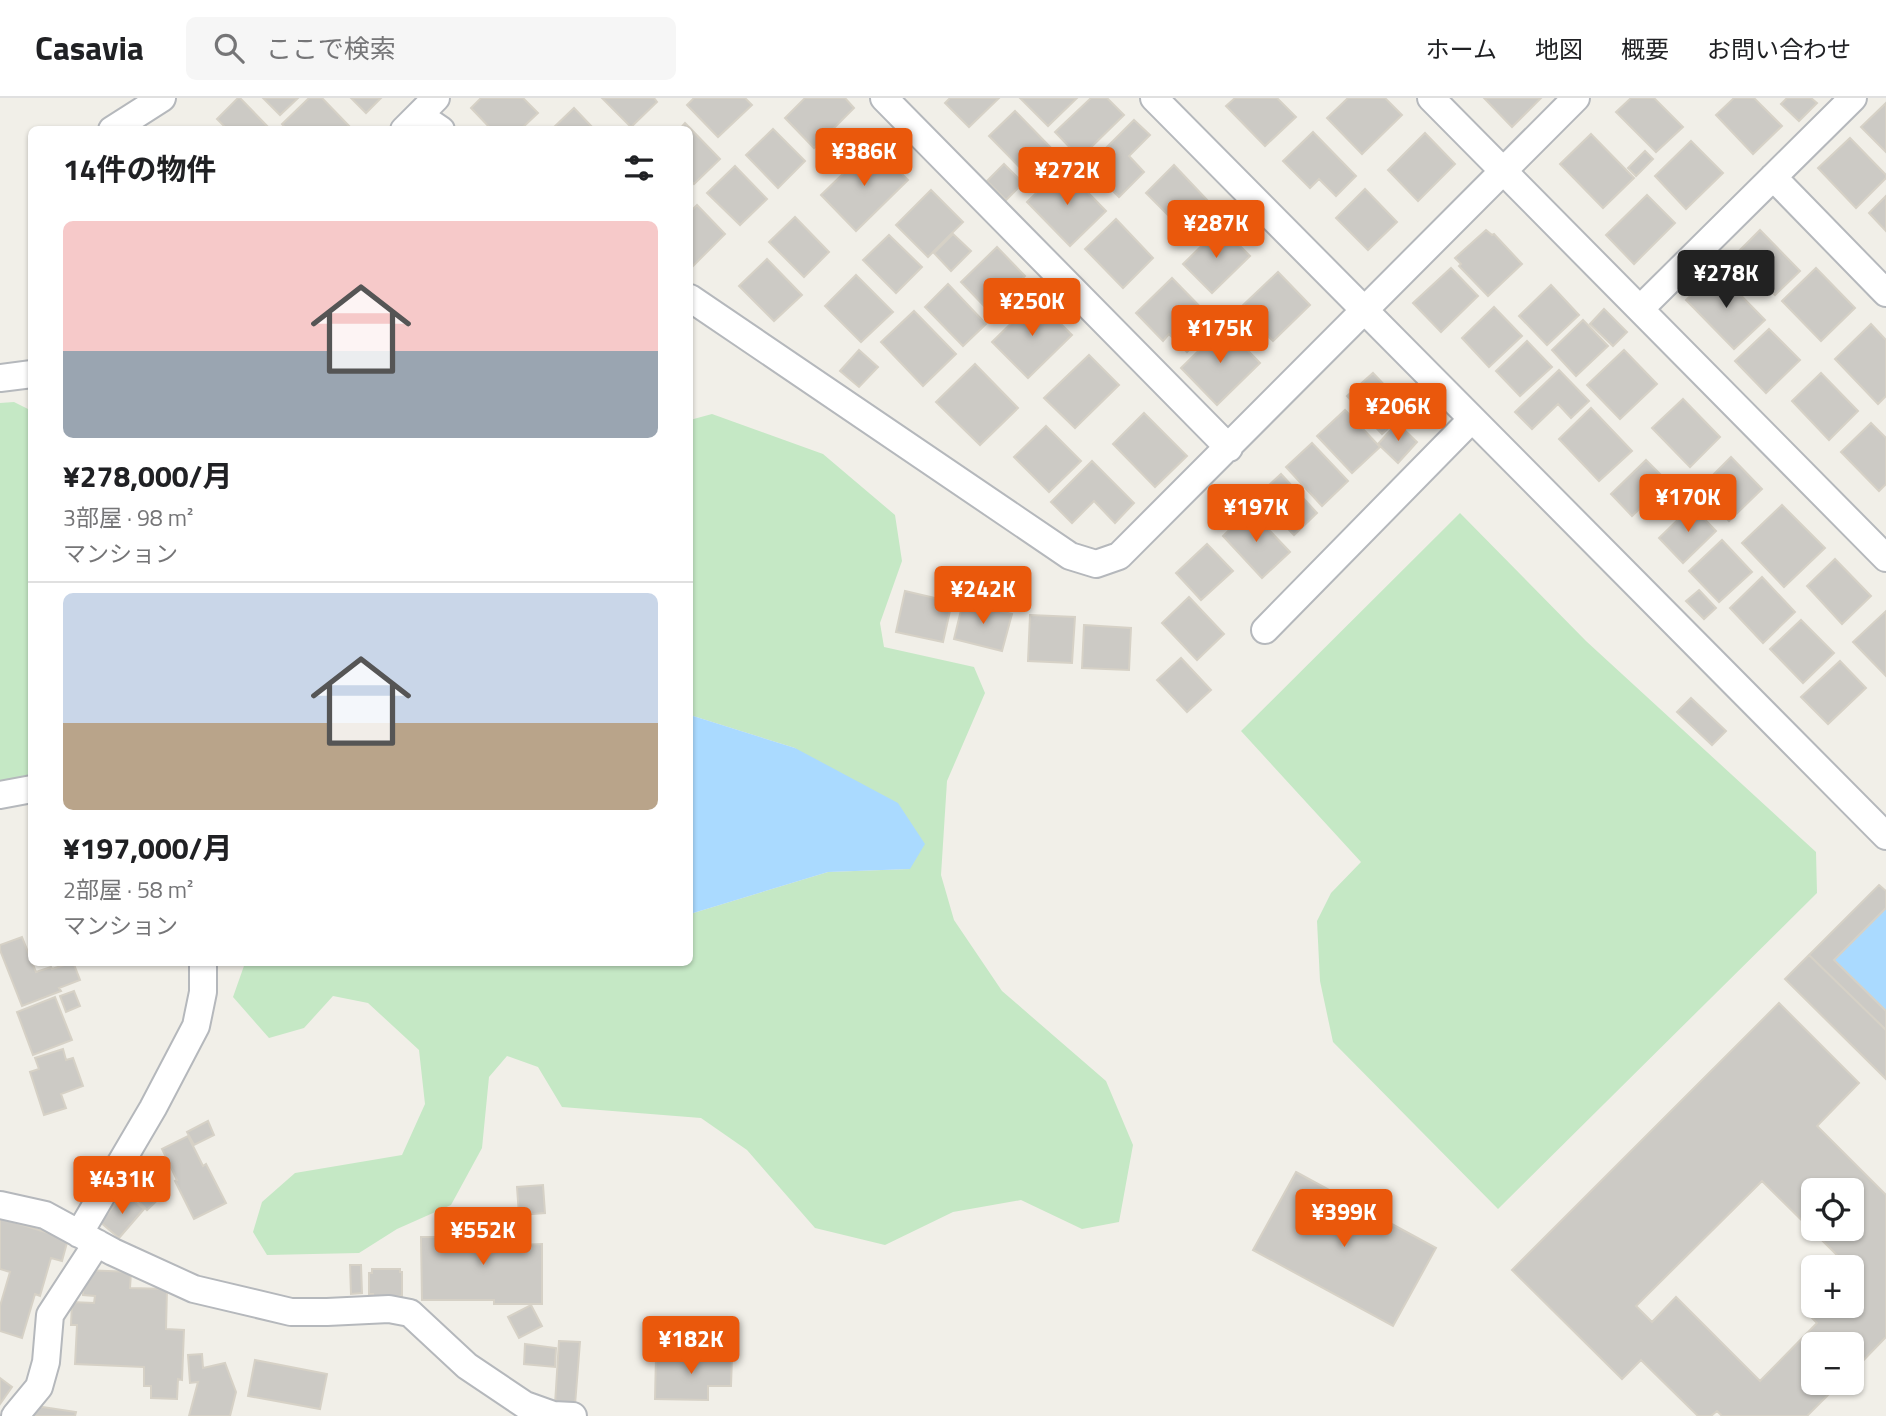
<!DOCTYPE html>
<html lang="ja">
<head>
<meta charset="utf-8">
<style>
  :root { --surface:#fff; --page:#f6f6f6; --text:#202124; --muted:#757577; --line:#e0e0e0; --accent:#ea580c }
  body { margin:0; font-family:"Titillium Web","Noto Sans JP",sans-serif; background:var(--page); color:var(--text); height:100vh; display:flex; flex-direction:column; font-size:26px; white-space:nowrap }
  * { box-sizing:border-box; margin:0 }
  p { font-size:23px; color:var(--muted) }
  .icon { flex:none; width:38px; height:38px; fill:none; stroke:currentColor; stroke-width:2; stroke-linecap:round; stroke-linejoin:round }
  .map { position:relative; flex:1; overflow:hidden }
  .details { position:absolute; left:28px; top:28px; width:665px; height:840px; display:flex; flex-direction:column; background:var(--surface); border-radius:10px; box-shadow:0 2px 5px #0004 }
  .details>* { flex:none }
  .fabs { position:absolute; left:1801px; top:1080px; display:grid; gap:14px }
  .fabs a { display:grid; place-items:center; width:63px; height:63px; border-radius:10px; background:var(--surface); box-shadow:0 2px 5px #0004; font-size:35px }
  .price { position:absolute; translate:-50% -60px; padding:0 16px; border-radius:7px; background:var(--accent); color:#fff; font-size:23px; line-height:46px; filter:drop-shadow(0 2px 4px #0008) }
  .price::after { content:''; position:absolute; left:50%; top:42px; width:21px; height:16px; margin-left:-10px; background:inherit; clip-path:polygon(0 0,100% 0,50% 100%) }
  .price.active { background:#222; color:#fff }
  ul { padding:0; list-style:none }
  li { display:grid; align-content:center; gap:14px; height:371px; padding:0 35px }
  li+li { border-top:2px solid var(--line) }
  li span { display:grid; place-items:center; height:217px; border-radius:10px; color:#555 }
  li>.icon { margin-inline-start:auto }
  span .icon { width:126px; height:126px; fill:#fffc; stroke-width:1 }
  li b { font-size:30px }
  h2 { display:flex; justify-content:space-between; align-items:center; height:84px; padding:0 35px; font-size:30px }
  header { display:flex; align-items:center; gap:42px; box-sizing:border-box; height:98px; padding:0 35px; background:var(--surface); border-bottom:2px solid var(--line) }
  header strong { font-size:33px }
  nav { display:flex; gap:38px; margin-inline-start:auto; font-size:24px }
  .search { width:490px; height:63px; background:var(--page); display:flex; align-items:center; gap:18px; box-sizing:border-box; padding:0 24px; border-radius:10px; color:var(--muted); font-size:26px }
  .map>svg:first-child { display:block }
  .green { fill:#c5e8c5 }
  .water { fill:#aadaff }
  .building { fill:#cccac5; stroke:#d6d1c6; stroke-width:2; fill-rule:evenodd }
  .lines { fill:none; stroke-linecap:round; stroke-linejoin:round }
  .street-casing { stroke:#b5b8bc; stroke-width:30 }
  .street { stroke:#fff; stroke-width:26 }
</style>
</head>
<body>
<header>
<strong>Casavia</strong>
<div class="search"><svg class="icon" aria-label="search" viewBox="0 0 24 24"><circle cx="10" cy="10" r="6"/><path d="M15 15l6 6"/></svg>ここで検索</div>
<nav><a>ホーム</a><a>地図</a><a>概要</a><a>お問い合わせ</a></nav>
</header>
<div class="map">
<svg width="1886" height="1318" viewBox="0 0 1886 1318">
  <rect width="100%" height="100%" fill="#f1efe8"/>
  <!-- green -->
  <path class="green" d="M14,304L32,313V679L0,687V305Z
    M712,316L823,356L895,417L902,463L880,525L884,549L974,569L985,595L947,683L941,777L954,822L1002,893L1106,983L1133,1047L1119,1124L1082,1131L1021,1102L953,1114L885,1147L815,1130L747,1052L701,1020L562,1009L538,969L507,958L489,979L482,1050L451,1107L397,1131L359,1155L267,1157L253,1134L262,1104L295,1075L402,1057L425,1006L419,952L368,905L333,898L304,930L269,940L233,899L245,865L690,864V816L828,774L910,771L795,650L690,617V322Z
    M1460,415L1586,543L1816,754L1817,795L1498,1111L1333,944L1320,883L1317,823L1331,795L1361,764L1241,633Z"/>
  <!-- water -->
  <path class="water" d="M690,617L795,650L898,705L925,746L910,771L828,774L690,816Z
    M1886,810V913L1834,862Z"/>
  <!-- building -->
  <path class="building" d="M238,0H240L269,30L268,32H228L217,21Z
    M263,0H298L280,17Z
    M309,0H322L353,32H287L282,26Z
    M351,0H381L366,15Z
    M481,0H523L538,15L520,32H492L471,10Z
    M602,0H654L657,4L631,29Z
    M694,0H745L752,7L718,39L687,7Z
    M805,0H845L854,10L814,50L785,20Z
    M950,0H999L969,29L945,5Z
    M1020,0H1077L1048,28Z
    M1091,0H1107L1124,17L1080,60L1055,34Z
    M1235,0H1277L1296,19L1265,48L1226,8Z
    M1348,0H1385L1402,17L1362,56L1327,20Z
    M1484,0H1541L1512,29Z
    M1631,0H1654L1683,29L1656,54L1616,14Z
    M1734,0H1754L1782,28L1753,56L1716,17Z
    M1787,0H1811L1817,5L1799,23L1781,6Z
    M1886,5V54L1861,29Z
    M574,10L595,32H551Z
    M1015,13L1058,57L1032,82L989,38Z
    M1134,22L1150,37L1129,58L1144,74L1119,99L1088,68Z
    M685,25L720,61L694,86L690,82V32H679Z
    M773,31L805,63L778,90L746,57Z
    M1313,34L1356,78L1336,98L1319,81L1310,90L1283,63Z
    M1425,35L1455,66L1418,103L1388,72Z
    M1591,36L1634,80L1603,110L1560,66Z
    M1850,40L1886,77V80L1856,110L1818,70Z
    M1691,43L1723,75L1686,111L1655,78Z
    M873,47L908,82L856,133L821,97Z
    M1645,53L1653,61L1636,78L1628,70Z
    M1004,66L1023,85L1006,102L987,83Z
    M1174,67L1209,104L1182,131L1146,95Z
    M735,68L767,101L740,127L707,95Z
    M1063,69L1106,113L1070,148L1027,104Z
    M1365,91L1397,124L1368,152L1336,120Z
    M931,92L963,124L928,159L896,127Z
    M1647,97L1675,125L1634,166L1606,137Z
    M1886,98V133L1869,115Z
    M697,107L725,136L691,170L690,168V114Z
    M795,119L829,154L804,179L769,144Z
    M1116,121L1153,160L1123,190L1085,151Z
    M1221,129L1250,158L1212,195L1183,166Z
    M1486,132L1492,137L1494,136L1522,166L1488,198L1459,168L1461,166L1455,160Z
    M1760,132L1800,173L1775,197L1735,157Z
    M953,136L971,153L951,173L934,155Z
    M889,137L922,169L896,195L863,162Z
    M997,149L1025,178L989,213L961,184Z
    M767,161L802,197L774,223L739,188Z
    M1451,170L1478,198L1441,234L1413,205Z
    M1816,170L1855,210L1821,243L1782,203Z
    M1717,173L1765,222L1734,251L1686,202Z
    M1278,174L1310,207L1273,243L1240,210Z
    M856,177L893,214L861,244L825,208Z
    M1172,180L1216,225L1187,254L1169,236L1163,243L1136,215Z
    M948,186L986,226L963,248L925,209Z
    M1551,187L1579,217L1547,247L1519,218Z
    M1036,201L1072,237L1028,280L992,244Z
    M1494,209L1522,238L1489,269L1462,240Z
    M1604,211L1627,234L1613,248L1590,226Z
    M914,213L956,256L923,288L881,244Z
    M1583,222L1608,248L1576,278L1552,252Z
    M1871,226L1886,242V298L1878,306L1835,261Z
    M1224,228L1260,265L1217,307L1181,270Z
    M1769,231L1800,262L1766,295L1735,263Z
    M1527,243L1552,269L1520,298L1496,273Z
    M859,252L878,269L859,289L840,273Z
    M1624,252L1657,286L1620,321L1587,287Z
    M1089,257L1119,287L1075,330L1044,300Z
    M975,266L1018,310L980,347L936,304Z
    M1559,272L1589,303L1571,320L1558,306L1532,331L1515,314Z
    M1373,275L1408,312L1382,336L1347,298Z
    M1821,275L1858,313L1829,342L1792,303Z
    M1683,301L1720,339L1690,369L1652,330Z
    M1591,310L1632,353L1599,383L1559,341Z
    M1345,312L1380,349L1352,375L1317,338Z
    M1144,315L1187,358L1155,389L1113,346Z
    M1397,325L1417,344L1398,365L1378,346Z
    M1871,325L1886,340V386L1879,393L1841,354Z
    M1046,328L1081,363L1049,394L1014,359Z
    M1312,345L1348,383L1322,408L1286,369Z
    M1731,359L1762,391L1729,423L1699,391Z
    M1646,362L1668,384L1632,418L1611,396Z
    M1092,363L1134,405L1115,425L1094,403L1072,425L1051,404Z
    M1281,376L1317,415L1294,437L1257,398Z
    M1232,398L1241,408L1231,417L1222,407Z
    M1782,407L1825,450L1784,489L1742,445Z
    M1692,408L1716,433L1683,465L1659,440Z
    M1250,412L1290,454L1262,480L1223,438Z
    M1722,442L1752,474L1719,504L1689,473Z
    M1207,446L1233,473L1201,502L1176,475Z
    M1835,461L1871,498L1842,526L1807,488Z
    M1762,479L1795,514L1763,545L1730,510Z
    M1699,492L1716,510L1704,521L1686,503Z
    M905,493L952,504L943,544L896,534Z
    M1189,499L1224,536L1197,562L1162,525Z
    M963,504L1012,516L1002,553L954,541Z
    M1886,513V578L1853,544Z
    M1030,517L1075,519L1072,565L1028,563Z
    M1801,522L1834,555L1803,585L1770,551Z
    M1084,527L1131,530L1129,572L1082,570Z
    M1181,560L1211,592L1187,614L1157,582Z
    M1840,563L1866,590L1828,626L1801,599Z
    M1691,600L1726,633L1712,647L1677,614Z
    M1879,787L1886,793V810L1834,862L1886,913V932L1809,857Z
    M22,839L36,874L51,869L52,871L73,864L80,882L59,890L61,893L22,908L0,852V847Z
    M1809,857L1886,932V981L1785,881Z
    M74,893L80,908L66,914L60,898Z
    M55,899L72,942L33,957L17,914Z
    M1779,905L1859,985L1817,1028L1886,1097V1239L1852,1274V1246H1813V1284H1841L1807,1318H1722L1717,1313L1711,1318H1698L1641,1262L1622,1281L1512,1172ZM1762,1083L1849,1169H1852L1862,1181L1852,1192V1208H1813V1205L1805,1213L1817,1225L1760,1283L1676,1199L1652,1224L1636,1208ZM1813,1092H1852V1130H1813Z
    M63,951L66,962L73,960L83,988L61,996L66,1010L44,1017L30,974L39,971L35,960Z
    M208,1023L214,1037L194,1047L187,1034Z
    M188,1038L203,1068L206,1066L226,1105L194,1121L175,1083L177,1082L162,1051Z
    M136,1055L169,1091L147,1112L120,1084Z
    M1296,1074L1436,1150L1393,1228L1253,1152Z
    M543,1087L545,1115L519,1117L517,1089Z
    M125,1095L144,1111L119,1140L100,1124Z
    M0,1120L68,1141L62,1163L51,1160L40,1198L35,1196L22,1240L0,1233V1208L10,1174L0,1171Z
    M517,1121V1147L542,1146V1206H494V1202H422L421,1139H478V1122Z
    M350,1167H361L362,1195L351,1196Z
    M372,1171H400V1174H402V1198H373V1196H369V1175H372Z
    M84,1172L131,1174L130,1190L167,1191L166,1231L184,1232L182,1282L178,1281L177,1301L151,1300V1288H144V1269L75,1266L77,1227H71L72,1204L94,1205L95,1198L83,1197Z
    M531,1207L542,1228L519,1240L508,1219Z
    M559,1243L580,1244L575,1307L555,1306Z
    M525,1246L556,1250L555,1269L524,1266Z
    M694,1254L707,1255L706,1258L732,1259L731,1288H708V1302L655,1301L656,1258H674V1256H694Z
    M202,1256L203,1270L225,1265L236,1294L230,1318H189L198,1284L190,1285L188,1257Z
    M255,1262L327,1276L320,1311L248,1298Z
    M0,1280L12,1289L0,1306Z
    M36,1308L76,1314L75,1318H25Z"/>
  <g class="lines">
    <!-- street casing -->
    <g class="street-casing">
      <path id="street" d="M884,0L1229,350
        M1154,0L1886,738
        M1431,0L1886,460
        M419,17L441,32
        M112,32L162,0
        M404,32L436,0
        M1773,79L1886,195
        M690,200L1070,458L1096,466L1119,458L1576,0
        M1640,211L1853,0
        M0,280L32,276
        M1265,532L1472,321
        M0,697L32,691
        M0,1107L45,1117L113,1154L194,1191L291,1214H327L389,1211L410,1215L467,1268L525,1307L553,1317L573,1318
        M79,1136L153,1010L196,928L203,894V864
        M15,1318L39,1289L46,1264L50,1217L97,1145"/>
    </g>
    <!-- street -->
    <use href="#street" class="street"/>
  </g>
</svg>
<div class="fabs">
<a><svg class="icon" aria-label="locate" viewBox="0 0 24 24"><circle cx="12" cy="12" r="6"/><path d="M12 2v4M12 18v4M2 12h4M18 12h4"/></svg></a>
<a>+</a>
<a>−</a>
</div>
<b class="price" style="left:864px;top:90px">¥386K</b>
<b class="price" style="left:1067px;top:109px">¥272K</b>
<b class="price" style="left:1216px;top:162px">¥287K</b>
<b class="price active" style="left:1726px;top:212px">¥278K</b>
<b class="price" style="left:1032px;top:240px">¥250K</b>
<b class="price" style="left:1220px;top:267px">¥175K</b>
<b class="price" style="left:1398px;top:345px">¥206K</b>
<b class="price" style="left:1688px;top:436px">¥170K</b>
<b class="price" style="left:1256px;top:446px">¥197K</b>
<b class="price" style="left:983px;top:528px">¥242K</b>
<b class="price" style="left:122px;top:1118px">¥431K</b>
<b class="price" style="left:1344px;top:1151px">¥399K</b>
<b class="price" style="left:483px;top:1169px">¥552K</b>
<b class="price" style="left:691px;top:1278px">¥182K</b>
<section class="details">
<h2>14件の物件<svg class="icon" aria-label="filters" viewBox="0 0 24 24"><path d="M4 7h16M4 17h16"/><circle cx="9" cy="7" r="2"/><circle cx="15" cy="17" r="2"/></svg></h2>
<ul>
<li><span style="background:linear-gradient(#f6c9c9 60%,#9aa5b1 0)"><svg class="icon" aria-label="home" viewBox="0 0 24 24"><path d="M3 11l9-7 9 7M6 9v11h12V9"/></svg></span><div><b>¥278,000/月</b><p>3部屋 · 98 m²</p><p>マンション</p></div></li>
<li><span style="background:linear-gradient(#c9d6e8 60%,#b9a48a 0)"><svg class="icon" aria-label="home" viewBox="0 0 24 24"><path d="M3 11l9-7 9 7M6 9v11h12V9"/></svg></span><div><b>¥197,000/月</b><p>2部屋 · 58 m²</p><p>マンション</p></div></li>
</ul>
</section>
</div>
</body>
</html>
